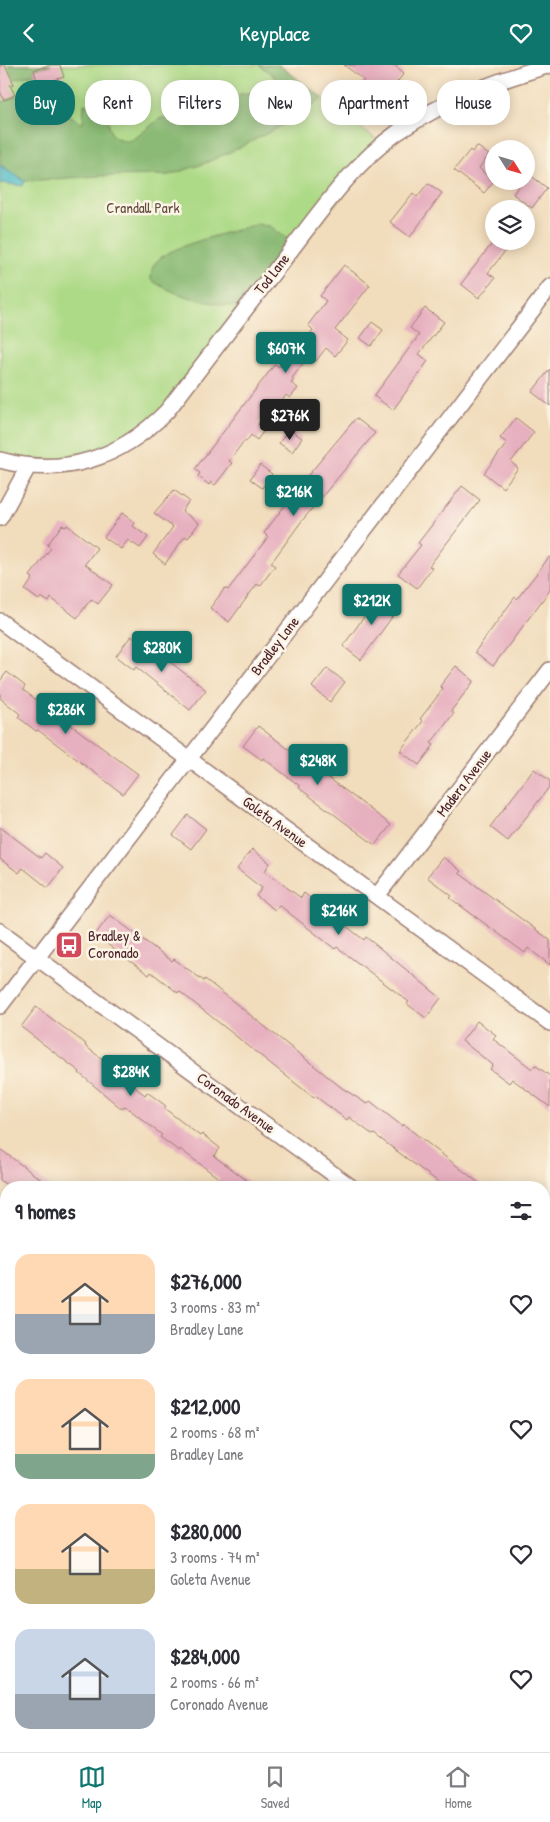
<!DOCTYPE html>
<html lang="en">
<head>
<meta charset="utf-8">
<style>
  :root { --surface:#fff; --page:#f7f7f7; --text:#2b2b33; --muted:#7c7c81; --line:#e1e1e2; --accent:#0f766e }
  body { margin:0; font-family:"Patrick Hand",sans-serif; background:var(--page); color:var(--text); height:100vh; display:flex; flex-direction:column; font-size:19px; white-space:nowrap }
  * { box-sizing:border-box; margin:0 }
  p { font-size:16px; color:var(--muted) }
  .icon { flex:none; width:28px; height:28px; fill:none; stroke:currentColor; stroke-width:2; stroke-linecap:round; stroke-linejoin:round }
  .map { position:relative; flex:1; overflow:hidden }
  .side { position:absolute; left:0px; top:1116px; width:550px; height:571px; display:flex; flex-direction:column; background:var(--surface); border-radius:20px 20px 0 0; box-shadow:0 2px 12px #0003 }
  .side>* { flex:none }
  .banner { position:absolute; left:15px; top:15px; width:520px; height:45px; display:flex; gap:10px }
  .needle { width:32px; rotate:127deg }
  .tools { position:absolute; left:485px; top:75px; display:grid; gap:10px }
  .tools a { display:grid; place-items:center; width:50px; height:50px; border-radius:50%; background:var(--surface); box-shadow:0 2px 12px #0003; font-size:25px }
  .price { position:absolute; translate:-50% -42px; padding:0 11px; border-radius:5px; background:var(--accent); color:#fff; font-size:16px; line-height:32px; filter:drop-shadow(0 1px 2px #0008) }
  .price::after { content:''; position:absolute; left:50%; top:30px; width:15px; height:11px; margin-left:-8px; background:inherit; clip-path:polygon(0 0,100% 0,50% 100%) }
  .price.active { background:#222; color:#fff }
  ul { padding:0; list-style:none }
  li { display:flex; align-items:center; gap:15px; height:125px; padding:0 15px }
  li span { display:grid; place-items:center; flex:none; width:140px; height:100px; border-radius:15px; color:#555 }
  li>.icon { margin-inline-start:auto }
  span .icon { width:60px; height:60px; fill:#fffc; stroke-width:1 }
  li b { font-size:21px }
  h2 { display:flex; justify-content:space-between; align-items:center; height:60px; padding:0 15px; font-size:21px }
  .tag { padding:0 18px; border-radius:20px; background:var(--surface); box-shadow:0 2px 12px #0003; font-size:18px; line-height:45px }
  .tag.active { background:var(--accent); color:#fff }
  header { display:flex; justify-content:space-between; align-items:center; height:65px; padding:0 15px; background:var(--accent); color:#fff; font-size:22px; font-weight:600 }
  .menu { display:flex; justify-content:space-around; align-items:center; height:70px; border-top:1px solid var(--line); background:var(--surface); font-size:14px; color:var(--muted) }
  .menu a { display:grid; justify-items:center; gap:2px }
  .menu .active { color:var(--accent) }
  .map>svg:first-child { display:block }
  .green { fill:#adda87; stroke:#7c7c59 }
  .forest { fill:#8aba74; stroke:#6a6c50 }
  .water { fill:#4dbbc7; stroke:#4c6d79 }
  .building { fill:#e7b0c0 }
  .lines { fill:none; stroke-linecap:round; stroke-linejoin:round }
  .street-casing { stroke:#9e7e73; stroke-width:18 }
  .secondary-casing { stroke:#9e7e73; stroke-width:24 }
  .street { stroke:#fff; stroke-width:15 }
  .secondary { stroke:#fff; stroke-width:21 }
  .labels { text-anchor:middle; stroke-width:5; stroke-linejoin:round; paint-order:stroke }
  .park-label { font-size:15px; fill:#634e42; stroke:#fcf5e5 }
  .street-label { font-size:15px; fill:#4a1f2b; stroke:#fcf5e5 }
  .poi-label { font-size:15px; fill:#4a1f2b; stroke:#fcf5e5; text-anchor:start }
</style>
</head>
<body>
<header><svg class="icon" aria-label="back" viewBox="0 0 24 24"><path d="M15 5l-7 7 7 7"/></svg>Keyplace<svg class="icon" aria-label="heart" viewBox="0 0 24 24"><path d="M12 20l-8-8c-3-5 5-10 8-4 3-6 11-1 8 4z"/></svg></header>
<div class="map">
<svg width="550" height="1687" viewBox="0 0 550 1687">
  <rect width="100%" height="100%" fill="#fcf5e5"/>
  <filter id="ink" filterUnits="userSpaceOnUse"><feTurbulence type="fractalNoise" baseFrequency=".02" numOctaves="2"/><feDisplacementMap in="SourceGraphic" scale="10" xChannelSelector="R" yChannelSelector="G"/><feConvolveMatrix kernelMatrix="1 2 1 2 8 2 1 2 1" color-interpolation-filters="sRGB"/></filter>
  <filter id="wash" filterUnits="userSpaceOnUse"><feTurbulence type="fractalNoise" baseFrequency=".0096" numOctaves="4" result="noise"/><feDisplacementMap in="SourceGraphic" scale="20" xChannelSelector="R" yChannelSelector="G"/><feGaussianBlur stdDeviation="1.12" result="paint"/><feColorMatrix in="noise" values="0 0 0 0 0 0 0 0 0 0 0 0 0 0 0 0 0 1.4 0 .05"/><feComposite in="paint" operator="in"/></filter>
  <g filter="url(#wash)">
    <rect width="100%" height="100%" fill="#f1dcbb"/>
    <!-- green -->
    <path class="green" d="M0,0H279L383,80L167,347L97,394L0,395Z"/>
    <!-- forest -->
    <path class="forest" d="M8,0H51L34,5L35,9L15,14Z
      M259,0H279L323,33L283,60L239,83L203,99L169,110L97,111L25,116L0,100V34L3,37L31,25L83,59L84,39C92,41 100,43 105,49C114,61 102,72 128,76L138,71L159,54L189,47L227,31L263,26L272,22L276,17L274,11Z
      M256,159L270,161L295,179L246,243C214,239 178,233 151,215C151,209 151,203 156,197C170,180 233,167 256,159Z"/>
    <!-- water -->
    <path class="water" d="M0,100L25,116L23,121L0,118Z"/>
    <g id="blocks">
      <!-- building -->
      <path class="building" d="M0,0H5L14,19L10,20L15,30L4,35L0,26Z
        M51,0H60L64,12L38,20L34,5Z
        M344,0H394L404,8L392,24L394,25L387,36L389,38L379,51L365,40L374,29L361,19L364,15Z
        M477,81L489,90L479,103L493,117L484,128L454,105L470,85L472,87Z
        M529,109L547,123L532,143L513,129L523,116H526Z
        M428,118L442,128L410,172L390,157L413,128L417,132Z
        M494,176H513L488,208L495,213L479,233L461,219Z
        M344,200L370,220L335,265L348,275L335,291L326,283L316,296L309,291L292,313L294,315L291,318L298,323L290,333L286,330L278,342L274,339L258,359L265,364L257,375L251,370L246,377L244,376L229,396L232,398L215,420L211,417L209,420L198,411L200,408L195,404L275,299L279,302L283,296L287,299L313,265L308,260L326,236L320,231Z
        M425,243L444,257L419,289L428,296L393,345L374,331L419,270L410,263Z
        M372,257L383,265L371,281L360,273Z
        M550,304V341L532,327Z
        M356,353L375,368L301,457L271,498L275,501L260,521L257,519L229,557L210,543L225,523L228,525L268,472L264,468L305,414Z
        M516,353L534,367L511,397L518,403L503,423L484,408L507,378L500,373Z
        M289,364L302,373L292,387L279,378Z
        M260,400L272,409L262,423L250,414Z
        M462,421L480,435L429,501L432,503L417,523L398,509L421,480L418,478Z
        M174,425L189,436L182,446L199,458L188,473L185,471L165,499L153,489L173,462L154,448Z
        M122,448L135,458L133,461L148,472L140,483L128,475L121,484L104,472Z
        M62,460L66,462L67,460L97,483L85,499L113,520L98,539L91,534L77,553L51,533L49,537L41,532L39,535L25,525L33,513L30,511L51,483L47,480Z
        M550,491V525L493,601L475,587L515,532L517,534Z
        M382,527L400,541L361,595L343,581Z
        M131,571L158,591L160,589L206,625L190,645L136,602L134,605L116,591Z
        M456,601L474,616L451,646L454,648L431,678L434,680L419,700L400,686L423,656L420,654L443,624L440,621Z
        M327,603L345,617L330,637L312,622Z
        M7,607L25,621L23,625L138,709L123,729L38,665L36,666L18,652L20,649L0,633V616Z
        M258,661L291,686L292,684L311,698L310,699L391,760L375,780L299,723L300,721L263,693L262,695L243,681Z
        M534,704L550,716V721L508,776L490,762Z
        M188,750L206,764L191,784L173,770Z
        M0,762L41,793L45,788L63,803L48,823L23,803L19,808L0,794Z
        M252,784L270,798L265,806L301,833L304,828L364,875L366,872L441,933L426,953L407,939L409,937L337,882L335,884L279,840L275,845L256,831L262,823L237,804Z
        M443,792L461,806L459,808L550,875V900L528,883L525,888L450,833L452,831L427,812Z
        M110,850L172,896L174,894L204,916L205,914L342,1023L367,1039L370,1036L402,1061L403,1059L484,1122H445L374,1069L373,1070L349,1052L347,1055L315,1031L314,1033L179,926L178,928L151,907L149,910L95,870Z
        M36,942L86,979L85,981L113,1002L111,1004L145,1030L147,1027L166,1041L164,1043L200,1071L202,1069L220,1083L214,1091L256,1122H214L220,1114L180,1084L179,1086L160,1072L162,1070L125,1041L122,1044L79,1008L80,1007L21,962Z
        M477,956L496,970L493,974L532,1004L535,1000L550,1011V1042L512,1014L509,1018L490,1004L493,1000L462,976Z
        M0,1084L51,1122H9L0,1115Z"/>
    </g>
  </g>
  <g filter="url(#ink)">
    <use href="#blocks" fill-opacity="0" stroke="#9e7e73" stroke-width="1"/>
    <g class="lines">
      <!-- street casing -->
      <g class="street-casing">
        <path id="street" d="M0,395C64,413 121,393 167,346C207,294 247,242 287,190C320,147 353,99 398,67C446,35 495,16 550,0
          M0,453L28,402
          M0,556L550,958
          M377,831L550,605
          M0,866L351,1122
          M0,941L550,222
          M0,1180L6,1184
          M544,1244L550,1236
          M544,1263L550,1268
          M544,1578L550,1583"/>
      </g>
      <!-- secondary casing -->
      <g class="secondary-casing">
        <path id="secondary" d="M0,1541L6,1546
          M0,1568L6,1573
          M154,1681L162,1687
          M192,1681L199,1687"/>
      </g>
      <!-- street -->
      <use href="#street" class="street"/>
      <!-- secondary -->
      <use href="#secondary" class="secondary"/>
    </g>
  </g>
  <!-- icons -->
  <defs>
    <g id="bus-square" transform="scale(1.4375)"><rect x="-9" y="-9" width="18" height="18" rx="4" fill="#d1495b" stroke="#fcf5e5"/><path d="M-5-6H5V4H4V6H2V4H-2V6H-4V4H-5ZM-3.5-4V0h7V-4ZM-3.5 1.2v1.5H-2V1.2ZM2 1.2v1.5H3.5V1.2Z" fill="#fff"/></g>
  </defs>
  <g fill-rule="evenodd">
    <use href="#bus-square" x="69" y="880"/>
  </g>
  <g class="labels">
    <!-- park labels -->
    <g class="park-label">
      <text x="143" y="148">Crandall Park</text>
    </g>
    <!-- street labels -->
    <g class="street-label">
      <text transform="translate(272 209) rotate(-52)" y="5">Tod Lane</text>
      <text transform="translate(275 581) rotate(-53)" y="5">Bradley Lane</text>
      <text transform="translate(464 718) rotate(-53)" y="5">Madera Avenue</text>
      <text transform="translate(275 757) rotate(36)" y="5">Goleta Avenue</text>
      <text transform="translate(236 1038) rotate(36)" y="5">Coronado Avenue</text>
    </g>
    <!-- poi labels -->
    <g class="poi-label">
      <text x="88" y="876">Bradley &amp;<tspan x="88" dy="17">Coronado</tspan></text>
    </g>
  </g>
</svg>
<div class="tools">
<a><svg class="needle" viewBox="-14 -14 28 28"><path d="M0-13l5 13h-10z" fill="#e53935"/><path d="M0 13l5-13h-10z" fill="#7c7c81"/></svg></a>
<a><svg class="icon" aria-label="layers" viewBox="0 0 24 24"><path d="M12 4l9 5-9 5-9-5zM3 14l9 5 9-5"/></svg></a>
</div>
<b class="price" style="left:286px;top:309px">$607K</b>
<b class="price active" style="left:290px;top:376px">$276K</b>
<b class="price" style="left:294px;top:452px">$216K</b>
<b class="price" style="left:372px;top:561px">$212K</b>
<b class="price" style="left:162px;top:608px">$280K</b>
<b class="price" style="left:66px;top:670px">$286K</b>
<b class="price" style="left:318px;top:721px">$248K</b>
<b class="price" style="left:339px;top:871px">$216K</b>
<b class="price" style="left:131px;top:1032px">$284K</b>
<div class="banner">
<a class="tag active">Buy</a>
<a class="tag">Rent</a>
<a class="tag">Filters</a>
<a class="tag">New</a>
<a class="tag">Apartment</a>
<a class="tag">House</a>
</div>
<section class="side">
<h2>9 homes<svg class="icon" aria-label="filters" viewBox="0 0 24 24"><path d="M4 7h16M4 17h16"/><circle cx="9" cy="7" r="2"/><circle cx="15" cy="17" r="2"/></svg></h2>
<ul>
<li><span style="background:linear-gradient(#ffd9b3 60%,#9aa5b1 0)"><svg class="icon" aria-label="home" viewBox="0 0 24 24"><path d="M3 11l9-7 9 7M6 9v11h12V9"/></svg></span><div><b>$276,000</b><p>3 rooms · 83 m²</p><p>Bradley Lane</p></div><svg class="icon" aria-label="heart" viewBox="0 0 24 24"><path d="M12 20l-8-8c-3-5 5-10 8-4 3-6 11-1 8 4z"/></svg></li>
<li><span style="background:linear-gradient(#ffd9b3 75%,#7fa58c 0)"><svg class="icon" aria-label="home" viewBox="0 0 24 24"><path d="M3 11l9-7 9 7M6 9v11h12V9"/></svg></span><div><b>$212,000</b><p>2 rooms · 68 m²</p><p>Bradley Lane</p></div><svg class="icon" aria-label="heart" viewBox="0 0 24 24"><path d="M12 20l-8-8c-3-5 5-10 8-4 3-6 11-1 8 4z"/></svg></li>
<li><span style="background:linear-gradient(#ffd9b3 65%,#c2b280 0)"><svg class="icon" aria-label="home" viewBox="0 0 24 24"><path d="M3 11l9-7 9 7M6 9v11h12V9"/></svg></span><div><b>$280,000</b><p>3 rooms · 74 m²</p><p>Goleta Avenue</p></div><svg class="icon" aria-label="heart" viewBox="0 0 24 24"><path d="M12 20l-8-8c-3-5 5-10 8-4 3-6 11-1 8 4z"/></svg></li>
<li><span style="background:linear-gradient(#c9d6e8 65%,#9aa5b1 0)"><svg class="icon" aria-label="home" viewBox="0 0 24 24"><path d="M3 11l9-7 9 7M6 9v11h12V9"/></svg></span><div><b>$284,000</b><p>2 rooms · 66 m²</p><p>Coronado Avenue</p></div><svg class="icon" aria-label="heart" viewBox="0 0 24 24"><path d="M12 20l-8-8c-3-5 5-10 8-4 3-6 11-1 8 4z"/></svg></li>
</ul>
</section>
</div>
<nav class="menu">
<a class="active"><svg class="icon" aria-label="map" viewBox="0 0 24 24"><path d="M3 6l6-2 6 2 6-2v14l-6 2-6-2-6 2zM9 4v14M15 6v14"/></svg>Map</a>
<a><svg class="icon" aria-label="saved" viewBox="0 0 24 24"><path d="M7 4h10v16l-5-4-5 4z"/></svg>Saved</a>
<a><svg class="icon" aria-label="home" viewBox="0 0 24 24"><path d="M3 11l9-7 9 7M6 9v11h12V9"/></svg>Home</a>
</nav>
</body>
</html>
